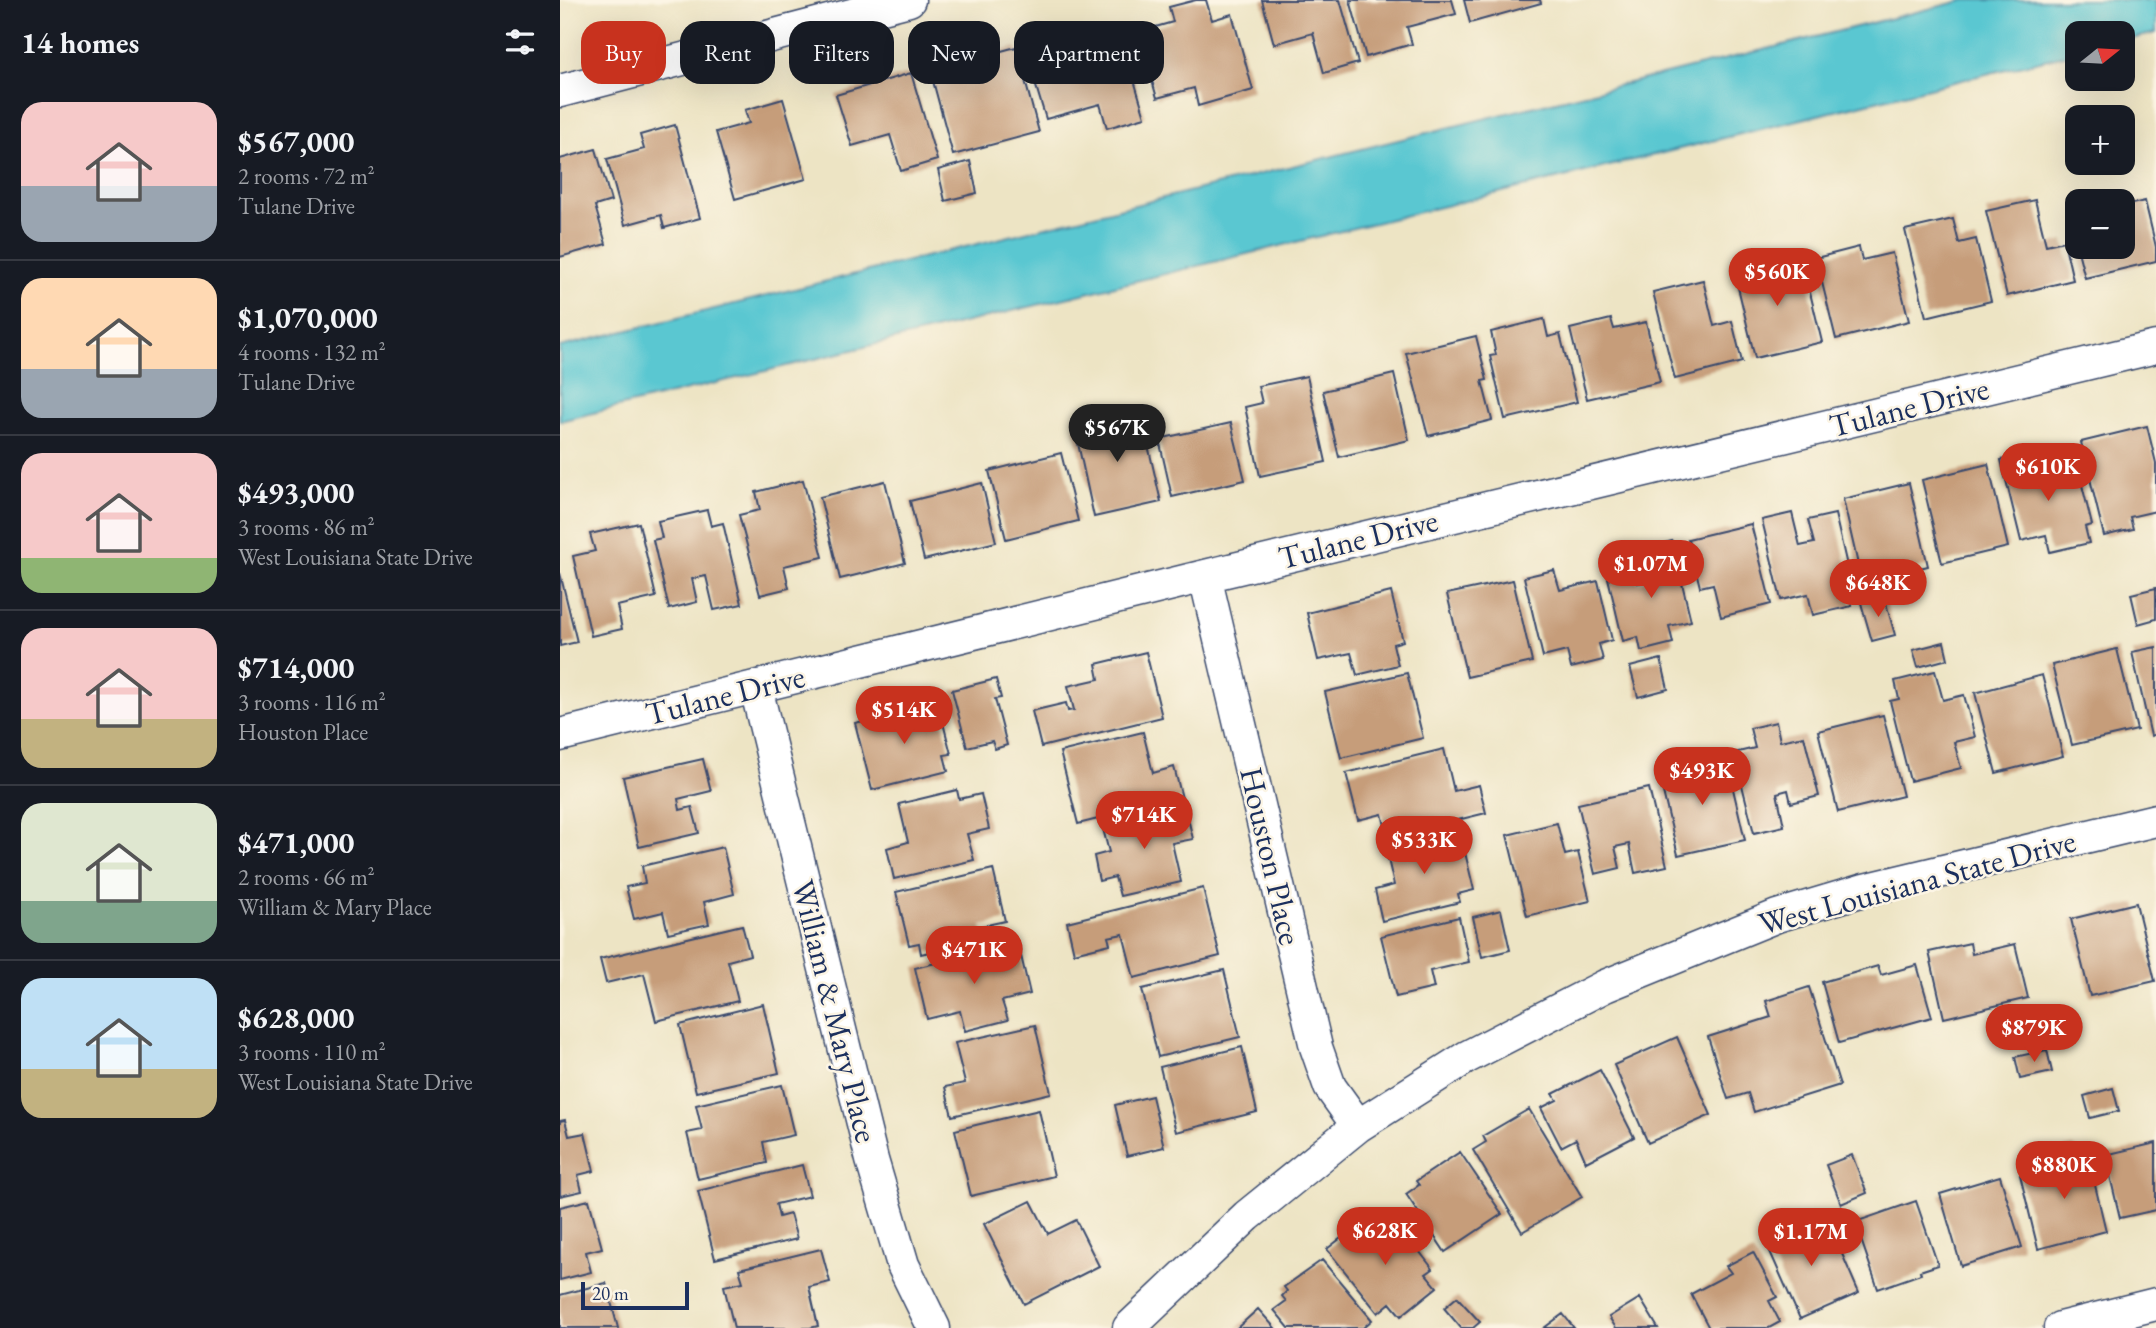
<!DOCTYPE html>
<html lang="en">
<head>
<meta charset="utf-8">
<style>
  :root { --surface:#171b24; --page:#242831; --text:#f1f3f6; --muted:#9ea1a6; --line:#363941; --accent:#c8321e }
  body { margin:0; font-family:"EB Garamond",serif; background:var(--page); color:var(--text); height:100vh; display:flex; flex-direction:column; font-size:26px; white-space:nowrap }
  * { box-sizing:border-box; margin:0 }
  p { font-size:23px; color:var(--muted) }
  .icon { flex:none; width:38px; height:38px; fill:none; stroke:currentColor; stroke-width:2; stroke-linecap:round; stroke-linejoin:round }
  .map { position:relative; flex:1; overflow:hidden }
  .panel { display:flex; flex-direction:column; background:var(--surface); width:560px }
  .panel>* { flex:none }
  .banner { position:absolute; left:21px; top:21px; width:665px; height:63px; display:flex; gap:14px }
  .needle { width:46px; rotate:72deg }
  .tools { position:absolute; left:1505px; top:21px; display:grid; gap:14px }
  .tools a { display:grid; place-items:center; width:70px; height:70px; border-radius:14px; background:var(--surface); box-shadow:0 7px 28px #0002; font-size:35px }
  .scale { position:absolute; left:21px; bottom:18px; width:108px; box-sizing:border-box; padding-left:7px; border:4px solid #1b2f5e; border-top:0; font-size:19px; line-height:24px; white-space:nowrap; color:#1b2f5e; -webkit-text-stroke:5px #fcf5e5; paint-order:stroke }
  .price { position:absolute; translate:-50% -60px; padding:0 16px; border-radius:24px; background:var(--accent); color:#fff; font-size:23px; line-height:46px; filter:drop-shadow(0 2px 4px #0008) }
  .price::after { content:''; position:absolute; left:50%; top:42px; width:21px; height:16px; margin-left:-10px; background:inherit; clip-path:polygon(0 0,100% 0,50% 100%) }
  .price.on { background:#222; color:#fff }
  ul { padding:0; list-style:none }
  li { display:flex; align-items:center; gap:21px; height:175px; padding:0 21px }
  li+li { border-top:2px solid var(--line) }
  li span { display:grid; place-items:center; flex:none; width:196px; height:140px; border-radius:21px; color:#555 }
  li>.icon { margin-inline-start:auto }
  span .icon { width:84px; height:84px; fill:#fffc; stroke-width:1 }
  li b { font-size:30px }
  h2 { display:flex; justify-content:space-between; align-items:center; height:84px; padding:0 21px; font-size:30px }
  .tag { padding:0 24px; border-radius:21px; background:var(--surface); box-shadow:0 7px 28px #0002; font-size:24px; line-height:63px }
  .tag.on { background:var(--accent); color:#fff }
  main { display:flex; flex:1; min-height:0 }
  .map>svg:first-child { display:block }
  .water { fill:#5ac7d1; stroke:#3a7b98; stroke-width:2 }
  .building { fill:#c69d7a }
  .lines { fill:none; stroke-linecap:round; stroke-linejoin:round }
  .street-casing { stroke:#3a4a6d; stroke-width:35 }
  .street { stroke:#fff; stroke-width:32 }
  .labels { text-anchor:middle; stroke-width:5; stroke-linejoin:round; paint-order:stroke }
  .street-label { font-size:32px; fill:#1b2f5e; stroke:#fcf5e5 }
</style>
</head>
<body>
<main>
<section class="panel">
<h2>14 homes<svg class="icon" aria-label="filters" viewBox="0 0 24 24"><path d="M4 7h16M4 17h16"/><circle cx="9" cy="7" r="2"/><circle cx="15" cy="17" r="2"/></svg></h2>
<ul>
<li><span style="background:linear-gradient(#f6c9c9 60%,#9aa5b1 0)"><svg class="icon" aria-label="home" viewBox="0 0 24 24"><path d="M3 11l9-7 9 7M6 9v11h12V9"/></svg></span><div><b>$567,000</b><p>2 rooms · 72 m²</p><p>Tulane Drive</p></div></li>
<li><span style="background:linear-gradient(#ffd9b3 65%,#9aa5b1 0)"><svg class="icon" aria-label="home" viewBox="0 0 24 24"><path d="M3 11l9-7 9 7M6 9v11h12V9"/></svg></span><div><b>$1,070,000</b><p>4 rooms · 132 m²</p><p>Tulane Drive</p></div></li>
<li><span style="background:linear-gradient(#f6c9c9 75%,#8fb573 0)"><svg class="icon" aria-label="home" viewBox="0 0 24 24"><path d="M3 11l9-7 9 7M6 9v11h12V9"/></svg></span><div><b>$493,000</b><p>3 rooms · 86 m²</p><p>West Louisiana State Drive</p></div></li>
<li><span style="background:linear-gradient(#f6c9c9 65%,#c2b280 0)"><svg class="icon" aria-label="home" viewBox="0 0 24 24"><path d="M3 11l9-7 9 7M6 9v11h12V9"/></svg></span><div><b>$714,000</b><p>3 rooms · 116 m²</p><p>Houston Place</p></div></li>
<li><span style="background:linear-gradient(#dfe7d0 70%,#7fa58c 0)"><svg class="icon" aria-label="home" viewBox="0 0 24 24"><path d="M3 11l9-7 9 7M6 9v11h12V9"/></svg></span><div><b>$471,000</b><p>2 rooms · 66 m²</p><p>William &amp; Mary Place</p></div></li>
<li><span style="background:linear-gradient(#bfe0f5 65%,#c2b280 0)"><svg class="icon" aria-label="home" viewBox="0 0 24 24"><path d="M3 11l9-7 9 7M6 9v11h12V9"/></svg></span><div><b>$628,000</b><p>3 rooms · 110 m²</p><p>West Louisiana State Drive</p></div></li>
</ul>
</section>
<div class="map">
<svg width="1596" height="1328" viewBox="0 0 1596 1328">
  <rect width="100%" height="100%" fill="#fcf5e5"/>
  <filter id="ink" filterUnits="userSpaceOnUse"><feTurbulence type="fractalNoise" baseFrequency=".0143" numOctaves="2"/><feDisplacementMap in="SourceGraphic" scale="14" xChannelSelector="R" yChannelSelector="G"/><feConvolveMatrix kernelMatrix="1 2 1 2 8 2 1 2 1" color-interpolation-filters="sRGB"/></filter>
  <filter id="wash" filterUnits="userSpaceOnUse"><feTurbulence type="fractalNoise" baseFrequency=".00686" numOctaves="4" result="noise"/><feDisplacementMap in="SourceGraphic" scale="28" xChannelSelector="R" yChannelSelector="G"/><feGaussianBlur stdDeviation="1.57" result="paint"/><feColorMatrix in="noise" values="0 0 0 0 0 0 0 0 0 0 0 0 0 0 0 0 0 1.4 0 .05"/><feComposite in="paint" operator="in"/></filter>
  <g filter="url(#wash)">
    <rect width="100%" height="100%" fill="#ede4c4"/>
    <!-- water -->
    <path class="water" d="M1405,0H1596V33L1563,41V33H1517V52C1012,179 505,296 0,421V347Z"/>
    <g id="blocks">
      <!-- building -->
      <path class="building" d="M636,0H646L652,20L672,14L693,90L638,106L634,88L597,98L578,32L613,22L609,7Z
        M702,0H780L798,63L764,73L753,33L714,44Z
        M790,0H892L896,14L847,27L852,44L806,57Z
        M904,0H980L981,3L910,23Z
        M560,33L585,117L547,128L540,104L486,119L468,60Z
        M456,47L479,132L393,155L373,81L400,74L397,63Z
        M351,73L377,160L341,171L330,135L292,146L276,95Z
        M223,99L246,179L175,199L156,132L189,123L185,110Z
        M115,125L140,218L104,228L101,215L65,225L47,159L84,149L80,135Z
        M36,149L51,201L35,206L46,244L0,257V159Z
        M410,161L417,193L385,201L378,170Z
        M1545,191L1548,201H1517L1516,210L1514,199Z
        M1475,200L1486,245L1504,241L1513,280L1447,296L1426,211Z
        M1585,201L1596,247V261L1525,278L1517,247H1563V206Z
        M1393,219L1399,243L1416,239L1431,301L1366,317L1345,230Z
        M1299,247L1302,260L1332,253L1349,321L1276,339L1256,258Z
        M1212,257L1215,274L1244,268L1262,342L1195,358L1177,283L1182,282L1178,265Z
        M1143,280L1154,326L1172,321L1182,362L1115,379L1093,292Z
        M984,319L988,337L1000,334L1017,402L945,419L930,356L936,355L931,332Z
        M1051,319L1054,329L1086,322L1100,382L1027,399L1010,329Z
        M916,336L927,380L922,381L932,420L868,436L846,353Z
        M834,374L849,440L779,457L763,391Z
        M747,376L766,462L700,476L685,407L702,403L698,386Z
        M580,410L601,502L534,517L514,425Z
        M671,423L685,480L612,497L599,439Z
        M1587,426L1596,463V511L1570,517L1573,529L1544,536L1521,442Z
        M501,453L518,521L446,539L429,471Z
        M1473,453L1478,474L1517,465L1532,525L1525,527L1529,543L1490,552L1486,535L1461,541L1441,460Z
        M1428,464L1448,547L1382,563L1362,480Z
        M243,480L263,557L224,566L229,588L200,595L179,515L200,510L196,492Z
        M325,481L345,563L280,579L260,497Z
        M422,483L436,542L364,560L350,501Z
        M1349,483L1368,566L1302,582L1283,499Z
        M147,510L151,526L163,523L182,604L154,610L146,576L132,579L137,602L109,609L93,540L102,538L98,521Z
        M1232,513L1240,546L1254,543L1248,520L1275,514L1291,583L1287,584L1292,606L1253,615L1248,594L1221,600L1202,520Z
        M79,523L96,597L57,606L62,629L31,636L13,556L35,551L30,534Z
        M1191,524L1211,604L1161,617L1153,584L1140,587L1128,539Z
        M1112,541L1131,621L1109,626L1113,643L1081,651L1078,637L1063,641L1048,578L1076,571L1078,583L1092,580L1085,548Z
        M994,570L1000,590L1038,581L1052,640L1039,644L1043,660L1011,668L1007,651L983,657L964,577Z
        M0,573L17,642L0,646Z
        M953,580L972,662L907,677L887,594Z
        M1596,588V619L1578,624L1571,594Z
        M831,592L843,641L833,644L838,665L797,675L791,653L758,660L747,613Z
        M1324,596L1335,635L1312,641L1301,603Z
        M1384,642L1388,659L1358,667L1353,650Z
        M1596,647V734L1591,736L1572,652Z
        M1557,649L1577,730L1512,745L1492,665Z
        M586,652L602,717L481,747L472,711L506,703L508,711L514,710L508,686L539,679L536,664Z
        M1101,659L1108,689L1078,697L1070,667Z
        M1375,671L1383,700L1404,695L1415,737L1394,742L1401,768L1350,781L1330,701L1339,699L1335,681Z
        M847,673L863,738L781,758L765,692Z
        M1482,675L1503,756L1436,773L1415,693Z
        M436,679L441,698L435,699L447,745L435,749L432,741L407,747L392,690Z
        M378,703L391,754L384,755L388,771L312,790L295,723Z
        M1323,715L1343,796L1278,812L1258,731Z
        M1216,722L1220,741L1244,736L1259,796L1231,803L1228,790L1217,793L1224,826L1194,833L1174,753L1195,748L1190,728Z
        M583,732L593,773L614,767L622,798L518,824L500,752Z
        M884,749L894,791L919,785L926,813L828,837L822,814L798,820L786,773Z
        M143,759L151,791L118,799L120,810L132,807L139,833L79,847L63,777Z
        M1166,759L1185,840L1118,855L1099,775Z
        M1089,788L1107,866L1075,873L1069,844L1055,847L1060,868L1035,874L1018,804Z
        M397,790L399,799L421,794L429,829L407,834L414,860L334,879L327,848L348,842L339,804Z
        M625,806L633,839L612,843L621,882L560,896L555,877L539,881L534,856L549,852L542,825Z
        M997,823L1005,855L1018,852L1030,901L967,916L947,835Z
        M886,832L888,844L902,840L914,890L898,894L900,902L822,921L815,890L834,885L825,846Z
        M163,847L174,894L144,902L149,924L108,933L103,912L74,919L66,887L85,883L82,866Z
        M433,869L445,921L422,926L425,938L361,954L359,943L349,945L336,892Z
        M643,888L660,956L574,978L563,934L548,937L550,944L514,953L507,922Z
        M1576,903L1595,981L1530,996L1511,919Z
        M941,910L950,950L922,957L913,917Z
        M899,917L909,962L870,971L874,988L836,997L821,936Z
        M182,925L190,955L168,961L178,1001L96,1021L84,974L46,983L40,959Z
        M458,943L470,994L442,1001L448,1020L405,1031L400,1011L367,1019L355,968Z
        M1410,943L1412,954L1455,944L1468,998L1384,1018L1369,952Z
        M1357,965L1372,1017L1279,1043L1262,982L1318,966L1321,975Z
        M664,970L680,1037L598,1057L582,989Z
        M1249,987L1280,1085L1194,1112L1188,1093L1168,1099L1148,1037L1211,1017L1206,1001Z
        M203,1004L219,1073L136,1092L120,1025Z
        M475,1025L491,1093L392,1116L385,1087L405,1083L395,1043Z
        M1117,1037L1151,1115L1088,1143L1054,1065Z
        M682,1047L697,1112L616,1132L600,1067Z
        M1487,1050L1492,1072L1460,1079L1455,1057Z
        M1040,1070L1074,1137L1026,1162L1016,1139L1001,1147L981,1108L997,1100L993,1094Z
        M222,1085L234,1135L203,1142L207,1163L138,1179L127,1133L142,1130L136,1105Z
        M1553,1088L1559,1111L1530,1118L1524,1096Z
        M592,1096L604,1147L567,1156L555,1105Z
        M969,1109L1022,1197L962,1232L913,1150L926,1142L923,1136Z
        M479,1110L494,1176L411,1196L395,1130Z
        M5,1120L9,1136L25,1133L34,1171L18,1175L22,1191L0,1196V1121Z
        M1596,1143V1210L1560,1218L1545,1155Z
        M1513,1146L1528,1156L1546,1231L1478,1249L1460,1175L1508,1163L1504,1148Z
        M900,1152L942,1214L885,1252L846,1194L859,1185L856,1181Z
        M1292,1155L1307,1193L1281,1204L1266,1165Z
        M242,1165L250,1196L216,1204L219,1217L230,1214L237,1239L155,1259L138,1191Z
        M1440,1176L1462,1247L1401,1266L1380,1194Z
        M29,1200L42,1248L26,1252L31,1272L0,1280V1207Z
        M471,1201L488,1234L516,1220L539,1266L464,1304L424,1224Z
        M1356,1201L1378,1265L1360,1271L1361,1274L1318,1289L1295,1222Z
        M831,1215L873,1269L866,1274L877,1287L841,1316L830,1303L818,1313L767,1249L790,1231L799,1241Z
        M1247,1219L1256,1240L1273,1233L1299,1293L1240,1319L1204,1238Z
        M261,1249L270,1282L249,1287L258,1326L250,1328H174L164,1286L183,1282L179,1269Z
        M1193,1252L1217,1297L1209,1301L1220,1322L1209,1328H1149L1131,1294L1171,1273L1166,1266Z
        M762,1260L812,1320L803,1328H729L714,1310L726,1301L722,1296L727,1291L724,1287Z
        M46,1283L58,1328H0V1295Z
        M897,1297L920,1322L913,1328H901L884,1308Z
        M1080,1298L1098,1328H1056L1049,1317Z
        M698,1309L715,1328H677Z
        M1003,1314L1014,1328H984Z"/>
    </g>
  </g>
  <g filter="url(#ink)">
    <use href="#blocks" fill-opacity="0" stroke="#3a4a6d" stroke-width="2"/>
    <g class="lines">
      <!-- street casing -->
      <g class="street-casing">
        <path id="street" d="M0,91L349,0
          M645,576L756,1047L770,1087L798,1126
          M196,688L312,1160L343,1265L374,1328
          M0,735L645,576L1596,347
          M569,1328L687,1216L798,1126L907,1057L1045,986L1217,916L1304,890L1596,820
          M1500,1328L1596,1304"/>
      </g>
      <!-- street -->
      <use href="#street" class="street"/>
    </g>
  </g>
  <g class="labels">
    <!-- street labels -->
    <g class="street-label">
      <text transform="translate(1349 407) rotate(-14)" y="11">Tulane Drive</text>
      <text transform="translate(798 539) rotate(-14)" y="11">Tulane Drive</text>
      <text transform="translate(165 695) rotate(-14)" y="11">Tulane Drive</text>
      <text transform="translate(711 856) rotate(77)" y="11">Houston Place</text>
      <text transform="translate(1357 882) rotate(-15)" y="11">West Louisiana State Drive</text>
      <text transform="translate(275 1011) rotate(76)" y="11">William &amp; Mary Place</text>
    </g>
  </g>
</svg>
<div class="tools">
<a><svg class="needle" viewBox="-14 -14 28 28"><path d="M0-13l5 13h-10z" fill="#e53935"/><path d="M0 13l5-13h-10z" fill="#9ea1a6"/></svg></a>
<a>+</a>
<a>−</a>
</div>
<div class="scale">20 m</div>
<b class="price" style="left:1217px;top:308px">$560K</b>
<b class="price on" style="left:557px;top:464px">$567K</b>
<b class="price" style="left:1488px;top:503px">$610K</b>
<b class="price" style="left:1091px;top:600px">$1.07M</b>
<b class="price" style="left:1318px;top:619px">$648K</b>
<b class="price" style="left:344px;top:746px">$514K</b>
<b class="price" style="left:1142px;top:807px">$493K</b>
<b class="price" style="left:584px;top:851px">$714K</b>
<b class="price" style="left:864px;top:876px">$533K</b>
<b class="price" style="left:414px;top:986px">$471K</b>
<b class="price" style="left:1474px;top:1064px">$879K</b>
<b class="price" style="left:1504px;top:1201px">$880K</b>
<b class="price" style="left:825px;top:1267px">$628K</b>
<b class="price" style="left:1251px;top:1268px">$1.17M</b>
<div class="banner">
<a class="tag on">Buy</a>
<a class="tag">Rent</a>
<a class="tag">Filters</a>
<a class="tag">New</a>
<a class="tag">Apartment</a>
</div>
</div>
</main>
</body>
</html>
